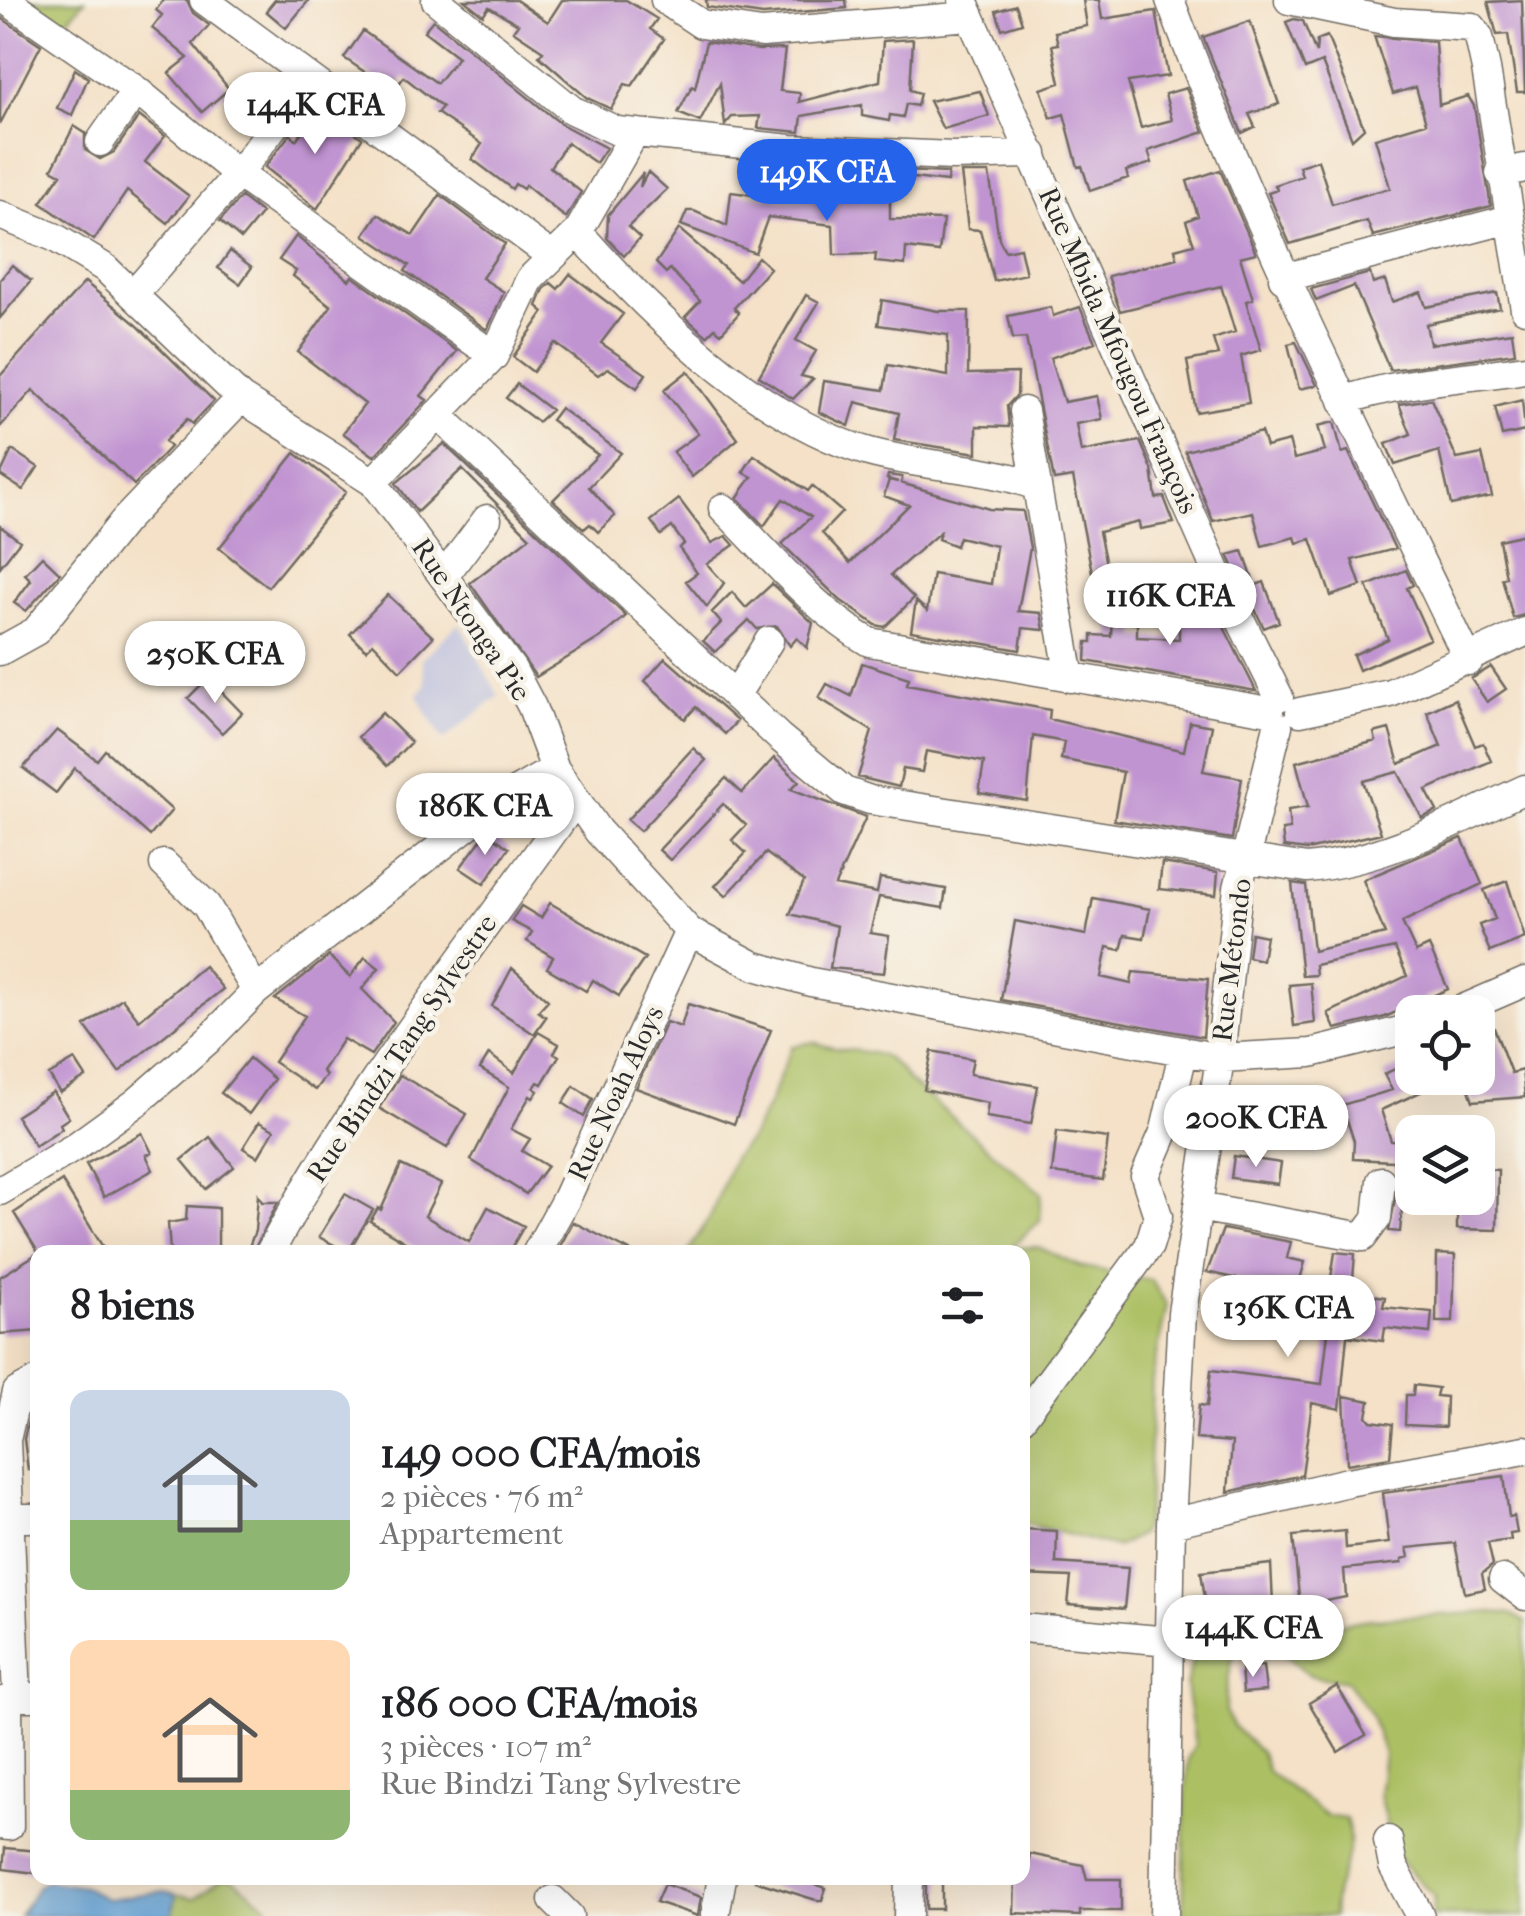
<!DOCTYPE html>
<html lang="fr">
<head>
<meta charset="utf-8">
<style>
  :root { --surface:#fff; --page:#f6f6f6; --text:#202124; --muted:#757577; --accent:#2563eb }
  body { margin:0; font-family:"IM FELL French Canon",serif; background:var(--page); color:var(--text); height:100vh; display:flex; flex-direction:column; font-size:38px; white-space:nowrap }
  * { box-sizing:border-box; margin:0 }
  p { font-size:32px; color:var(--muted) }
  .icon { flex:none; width:55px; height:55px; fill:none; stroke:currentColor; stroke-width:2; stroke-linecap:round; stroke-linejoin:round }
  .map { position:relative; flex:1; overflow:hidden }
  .drawer { position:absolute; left:30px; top:1245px; width:1000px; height:640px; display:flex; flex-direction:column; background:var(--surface); border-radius:20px; box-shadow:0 10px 40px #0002 }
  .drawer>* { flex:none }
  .controls { position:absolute; left:1395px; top:995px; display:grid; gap:20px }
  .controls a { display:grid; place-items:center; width:100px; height:100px; border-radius:20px; background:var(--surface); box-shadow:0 10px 40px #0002; font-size:50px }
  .price { position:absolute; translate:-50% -85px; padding:0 22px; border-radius:35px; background:#fff; color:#222; font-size:32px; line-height:65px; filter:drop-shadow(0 2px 5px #0008) }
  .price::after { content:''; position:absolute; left:50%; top:60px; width:30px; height:22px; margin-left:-15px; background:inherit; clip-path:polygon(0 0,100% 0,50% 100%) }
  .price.on { background:var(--accent); color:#fff }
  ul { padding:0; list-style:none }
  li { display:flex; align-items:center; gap:30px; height:250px; padding:0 40px }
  li span { display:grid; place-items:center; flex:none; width:280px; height:200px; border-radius:20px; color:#555 }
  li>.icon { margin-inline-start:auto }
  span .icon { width:120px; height:120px; fill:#fffc; stroke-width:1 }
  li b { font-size:42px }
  h2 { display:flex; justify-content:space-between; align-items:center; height:120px; padding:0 40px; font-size:42px }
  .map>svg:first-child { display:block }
  .industrial { fill:#c0c2dd }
  .green { fill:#acc064; stroke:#6c7648; stroke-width:2.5 }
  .water { fill:#64a1d5; stroke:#486680; stroke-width:2.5 }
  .building { fill:#c093d1 }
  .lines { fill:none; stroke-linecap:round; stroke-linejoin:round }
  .minor-casing { stroke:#716b62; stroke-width:31 }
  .minor { stroke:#fff; stroke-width:28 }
  .labels { text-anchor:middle; stroke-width:9; stroke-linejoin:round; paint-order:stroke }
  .street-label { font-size:28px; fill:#2b2b2b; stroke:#f7f3e8 }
</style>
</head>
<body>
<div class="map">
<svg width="1525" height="1916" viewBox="0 0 1525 1916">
  <rect width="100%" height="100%" fill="#f7f3e8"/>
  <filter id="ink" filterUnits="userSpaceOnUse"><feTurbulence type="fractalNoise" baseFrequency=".01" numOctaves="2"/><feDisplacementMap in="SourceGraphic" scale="20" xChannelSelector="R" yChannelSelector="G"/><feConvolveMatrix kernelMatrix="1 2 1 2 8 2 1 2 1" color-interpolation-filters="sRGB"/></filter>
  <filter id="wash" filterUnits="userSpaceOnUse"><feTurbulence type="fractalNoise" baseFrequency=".0048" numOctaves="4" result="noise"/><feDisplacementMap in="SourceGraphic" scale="40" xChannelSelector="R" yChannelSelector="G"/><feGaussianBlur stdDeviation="2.25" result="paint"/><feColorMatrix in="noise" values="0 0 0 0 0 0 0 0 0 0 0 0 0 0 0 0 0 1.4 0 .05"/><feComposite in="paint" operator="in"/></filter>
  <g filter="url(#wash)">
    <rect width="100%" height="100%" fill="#f4e1c7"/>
    <!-- industrial -->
    <path class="industrial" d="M459,623L499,696L443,740L417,695L426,686L422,659Z"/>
    <!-- green -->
    <path class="green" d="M17,0H85L57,32Z
      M814,1042C854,1059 880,1038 908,1080L1041,1193L1040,1221L1010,1248L1038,1247L1079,1266L1151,1280L1167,1305L1152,1380L1148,1509L1141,1534L1116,1547L1023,1523L1022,1252H688L711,1215L734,1156L749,1141L769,1103L792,1046Z
      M1492,1612L1511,1614L1525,1622V1916H1432L1434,1897L1394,1854L1379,1795L1384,1754L1371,1715L1347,1681C1337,1678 1315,1679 1308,1674C1282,1654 1283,1641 1244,1640L1233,1655L1226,1691V1711L1234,1727L1261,1753L1267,1771L1327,1816L1346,1819C1359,1857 1330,1880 1334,1916H1183L1185,1799L1188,1758L1195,1745L1186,1686L1196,1646L1230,1627L1289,1632L1370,1619Z
      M222,1878H232L267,1905L268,1916H172L176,1894L195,1898Z"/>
    <!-- water -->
    <path class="water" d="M47,1881L84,1887L107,1899L165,1891L176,1894L172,1916H19L38,1886Z"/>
    <g id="blocks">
      <!-- building -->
      <path class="building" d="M163,0H187L193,13L209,25L193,44L229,89L202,112L169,73L188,58L152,28L162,15L156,10Z
        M275,0H309L286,28L266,11Z
        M464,0H516L548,22L562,0H626L657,19L650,29L664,39L632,86L625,84L611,109L587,98L539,56L543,51L513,31L518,24L489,7L483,15Z
        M706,0H846L847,8L763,15L707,7Z
        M1083,0H1099L1102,19L1156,11L1168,76L1128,82L1141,128L1172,120L1165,94L1186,88L1204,132L1148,151L1152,163L1126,171L1128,178L1090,191L1082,166L1078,167L1064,114L1051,118L1041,89L1060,83L1052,45L1058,44L1055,32L1087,26Z
        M1522,0L1525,92H1517L1508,34L1497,35L1488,2Z
        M1016,5L1022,23L1002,29L996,11Z
        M0,17L41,45L0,124Z
        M1294,19L1303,21L1316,53L1317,40L1327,36L1364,128L1352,139L1322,62L1305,69L1286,22Z
        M433,20L561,124L606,148L596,163L567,143L550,167L581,192L566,218L525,185L523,189L515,184L512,189L472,159L482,144L437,113L442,107L404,77L393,91L344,58L363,31L437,83L458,57L424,31Z
        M1250,21L1279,104L1249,114L1255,127L1242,133L1203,37Z
        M1374,36L1435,42L1439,105L1468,96L1474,106L1491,206L1373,236L1367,221L1290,244L1268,193L1277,190L1275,185L1302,176L1299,166L1318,160L1332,204L1390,188L1375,138L1426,123L1416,87L1393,94Z
        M913,39L910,90L920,93L917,106L906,104L903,117L890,115L889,121L862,116V105L802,116L800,132L758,128L760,116L732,117L725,125L720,83L700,122L678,113L692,86L695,88L706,42L759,50L785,49L780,91L800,93L799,102L880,81L883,41Z
        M75,69L88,78L72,115L57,108Z
        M980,91L989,116L943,129L929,101Z
        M319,107L362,138L317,209L265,167L290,134L296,140Z
        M139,116L165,136L145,162L189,196L168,223L127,191L94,240L41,203L61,174L52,169L74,126L85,133V150L100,159L114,152Z
        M882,170L948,173L947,182L881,174Z
        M1220,170L1256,253L1240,257L1253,299L1246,301L1261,350L1241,356L1249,403L1196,412L1187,361L1218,355L1213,339L1235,332L1221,286L1120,311L1108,276L1177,258L1175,249L1194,244L1186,221L1198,216L1187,181Z
        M648,172L667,189L628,227L640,238L624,256L607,238L608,215L643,173L640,187Z
        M961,173H989L999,239L1005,251L1020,248L1026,274L994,281L980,230L968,229Z
        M731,192L790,200L890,192V219L943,220L939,252L906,248L905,265L875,262L876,254L834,255L833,225L768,217L755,253L681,225L687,211H694L727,226Z
        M440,195L505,244L482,278L504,292L487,330L405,271L409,265L364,235L378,214L413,235Z
        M241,197L262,213L241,239L220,221Z
        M679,229L739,281L758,257L770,268L734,308L739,313L721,333L715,328L707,336L685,317L700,301L670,269L666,273L656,263Z
        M296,236L349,280L352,276L457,351L421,396L427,400L374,456L343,433L365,404L298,352L331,306L293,276L296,271L279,260Z
        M230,251L252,267L240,284L218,268Z
        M12,265L31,281L0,318V280Z
        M1370,273L1373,284L1385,280L1392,302L1421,292L1426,307L1497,293L1500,308L1426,324L1430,344L1512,332L1515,353L1390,370L1354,286L1316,301L1311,289Z
        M570,274L623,314L601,343L646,374L637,388L608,368L598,375L555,343L533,372L513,357L544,312L537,306L544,289L551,283L558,289Z
        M85,282L138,326L214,401L192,424L187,419L165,441L170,447L134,485L33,390L0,427V376Z
        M806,295L819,302L796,340L816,351L801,376L813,379L793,399L759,376Z
        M882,300L938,311H969L968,374L1018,373L1017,395L1007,406L1009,427L977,426V453L894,440L899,413L856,402L849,426L819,412L824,381L884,390L888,365L948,376V335L878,325Z
        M1051,307L1053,316L1080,307L1095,342L1050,358L1064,402L1097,396L1102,419L1076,424L1081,452L1140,441L1152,469L1156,498L1164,497L1174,523L1140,529L1139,522L1099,532L1107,569L1092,572L1073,477L1054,480L1026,338L1013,339L1008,316Z
        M1296,342L1317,385L1299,389L1288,344Z
        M688,371L738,439L692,477L673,452L698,434L664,390Z
        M517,384L551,410L538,422L506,398Z
        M1431,399L1457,459L1482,454L1492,496L1451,505L1439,451L1395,465L1386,444L1411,434L1399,404Z
        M1522,400L1525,431L1502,436L1495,407Z
        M560,408L621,453L589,487L615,516L598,532L590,524L584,529L553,500L598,455L551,420Z
        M1334,422L1342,453L1348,451L1395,549L1352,560L1361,586L1331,596L1311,539L1297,543L1295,537L1262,546L1253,512L1213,521L1185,451L1261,432L1266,447L1289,441L1294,459L1325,451L1318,426Z
        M444,444L626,616L601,637L536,677L470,583L530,537L462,469L417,512L396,483Z
        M12,450L38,467L23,490L0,475Z
        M295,453L346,492L268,587L219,548Z
        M754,455L808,491L812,486L842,512L822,533L850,563L909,505L884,496L889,480L898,482L887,479L888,475L902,477L901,483L989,509L1023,511L1030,548L1018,611L1041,613L1044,630L1023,628L1020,650L911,631L916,601L927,611L933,574L991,584L996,546L959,537L956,546L938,539L940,532L891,575L914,598L885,627L876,625L840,600L782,544L811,517L783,499L764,526L737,498L752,477L743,472Z
        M679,499L712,543L726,536L734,545L707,564L724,583L707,607L686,581L697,573L679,548L684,544L672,527L661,535L651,521Z
        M0,526L20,541L0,567Z
        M1525,534V615L1513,618L1502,578L1506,577L1499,540Z
        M1243,551L1254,582L1242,585L1228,555Z
        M42,556L60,573L26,611L14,603L31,580L25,574Z
        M1406,570L1413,585L1407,588L1430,639L1359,670L1353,655L1388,639L1367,586Z
        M1132,576L1131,623L1137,624V637L1179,639V623L1217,613L1256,691L1086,661L1087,642H1092V635L1111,636L1112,613H1119L1112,579Z
        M1264,582L1279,622L1264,628L1245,589Z
        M772,584L813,623L807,648L797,638L790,646L777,626L757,629L749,620L715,652L703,641L721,623L712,612L732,592L746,608Z
        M388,595L433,637L400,671L373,643L366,650L350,634Z
        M665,658L737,721L725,734L696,707L685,719L645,681Z
        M862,663L909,678L907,684L1050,710L1049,719L1184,751L1190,722L1212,726L1203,771L1242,778L1232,839L1114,820L1123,772L1061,759L1064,742L1033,736L1027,801L979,793L984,762L926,751L922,772L903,769L899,787L858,777L872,731L819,698L827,684L851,696Z
        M1491,667L1506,689L1487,702L1471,679Z
        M208,678L242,713L222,733L188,698Z
        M1455,699L1475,746L1483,743L1491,761L1426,790L1437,811L1422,818L1398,772L1363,781L1381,833L1307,850L1284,847L1282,830L1290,829L1288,810L1308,807L1296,762L1376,741L1374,733L1389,729L1399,764L1441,746L1427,712Z
        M382,713L411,742L387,766L358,737Z
        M57,730L97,760L105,750L172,810L150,836L75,768L56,793L23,768Z
        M693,748L706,760L640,831L627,820Z
        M774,758L799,781L791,789L866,817L835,885L877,893L880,878L946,889L943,908L879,897L870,933L889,936L884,973L830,968L837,926L790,914L804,881L766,853L726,896L715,886L746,853L732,840L746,825L723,804L670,860L659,850L726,778L742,793Z
        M487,832L509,848L484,884L460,868Z
        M1462,838L1482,884L1402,922L1416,952L1429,946L1448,989L1385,1017L1335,1029L1328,1013L1407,976L1395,948L1315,965L1316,975L1302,976L1292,883L1306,885L1313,951L1385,934L1363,880Z
        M1162,863L1218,872L1216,895L1159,889Z
        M1507,881L1525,938L1490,952L1479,925L1495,919L1484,890Z
        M1093,898L1150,909L1144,938L1125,935L1121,950L1107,947L1101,977L1131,984L1133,972L1208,979L1203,1037L1001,1000L1015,921L1086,935Z
        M550,903L645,958L619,996L593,980L586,991L547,968L553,957L527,941L532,932L511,921L521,906L541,918Z
        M1251,933L1266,936L1262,960L1248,957Z
        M329,956L350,977L365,957L379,968L362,989L394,1022L371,1055L343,1039L322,1071L326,1075L315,1090L274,1062L305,1016L275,999Z
        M204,966L223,989L119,1072L85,1026L122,998L139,1020Z
        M512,968L548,1000L538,1011L546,1017L534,1034L492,1006Z
        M1311,983L1315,1023L1294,1026L1289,985Z
        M688,1004L771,1030L734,1124L636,1088L666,1022L681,1027Z
        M1494,1028L1511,1073L1522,1070L1525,1097L1473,1101L1465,1078H1478V1034Z
        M538,1032L559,1044L554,1053L559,1056L542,1084L538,1082L534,1088L538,1091L533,1098L530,1096L511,1129L530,1139L522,1151L547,1166L526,1194L471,1160L509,1087L480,1069L489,1054L514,1073Z
        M932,1051L973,1059L970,1074L1038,1086L1031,1124L986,1117L988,1103L924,1090Z
        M249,1058L274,1079L249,1114L221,1093Z
        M75,1060L86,1077L60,1093L49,1075Z
        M1412,1061V1078H1451L1381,1110L1391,1141L1408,1142L1400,1232L1389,1231L1398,1183L1393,1161L1353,1159L1354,1141L1342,1105L1392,1090L1384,1074Z
        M400,1075L467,1114L447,1148L379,1108Z
        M574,1086L593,1099L584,1117L563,1103Z
        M53,1092L69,1118L60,1124L62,1128L35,1146L16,1116Z
        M259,1122L274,1130L258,1157L243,1148Z
        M1057,1131L1108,1138L1103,1180L1052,1173Z
        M142,1133L152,1153L146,1155L153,1170L104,1197L86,1164Z
        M210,1137L234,1167L206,1189L182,1160Z
        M1234,1156L1281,1163L1278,1184L1231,1178Z
        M401,1165L441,1184L425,1216L469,1242L488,1207L524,1226L509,1252H422L370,1221L378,1208L381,1210Z
        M1478,1169L1498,1170L1497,1230L1457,1229V1198H1478Z
        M62,1181L106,1252H38L14,1213Z
        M345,1194L373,1210L348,1252L319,1237Z
        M258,1195L262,1202H278L253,1252H247L255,1231Z
        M187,1206L218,1208V1252H170L168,1223L186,1220Z
        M573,1222L632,1252H557Z
        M1223,1229L1291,1242L1287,1258L1305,1262L1297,1290L1328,1297L1335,1252L1355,1254L1352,1292L1385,1297L1383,1307L1432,1312L1430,1333L1385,1328L1383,1341L1347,1336L1340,1409L1312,1403L1302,1475L1228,1492L1232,1442L1196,1439L1199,1405L1207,1406L1211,1370L1322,1384L1328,1332L1321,1331L1322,1326L1275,1316L1282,1289L1207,1272Z
        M38,1253V1331L0,1334V1277Z
        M1437,1254L1455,1255L1453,1322H1436Z
        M1414,1385L1438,1388L1436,1396L1446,1397L1445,1427L1405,1425L1406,1395H1413Z
        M1344,1396L1370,1401L1367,1416L1371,1421L1393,1424L1390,1457L1347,1464Z
        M38,1421V1470H28L24,1439L28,1422Z
        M1504,1476L1509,1517L1514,1516L1517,1533L1510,1534L1511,1540L1488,1543L1493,1565L1482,1574L1485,1589L1465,1593L1455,1543L1407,1548L1409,1557L1402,1559V1563L1344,1569L1346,1597L1300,1606L1293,1536L1345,1531L1346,1548L1389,1543L1383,1493Z
        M1022,1529L1057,1531L1056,1563L1128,1568L1124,1609L1068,1605L1071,1577L1022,1575Z
        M1271,1564L1273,1603L1230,1607L1231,1613L1208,1617L1201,1572Z
        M1263,1666L1266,1691L1243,1693L1241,1668Z
        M1337,1686L1366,1735L1338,1752L1309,1703Z
        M5,1848L38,1851L36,1873L3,1869Z
        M1030,1854L1083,1865L1087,1879H1121V1911H1080V1916L1014,1913L1015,1878H1022V1869L1028,1870Z
        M756,1878H816L814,1884L826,1888L822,1900H816L755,1881Z
        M926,1878H942V1909H926Z
        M664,1884L701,1897L698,1916L656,1902Z"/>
    </g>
  </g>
  <g filter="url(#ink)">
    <use href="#blocks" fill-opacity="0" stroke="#716b62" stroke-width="2.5"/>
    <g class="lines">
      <!-- minor casing -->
      <g class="minor-casing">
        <path id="minor" d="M6,0L136,90L238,174L494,356
          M204,0L550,255
          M436,0L572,110L617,131L791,149L953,156L1033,154
          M665,0L701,24L762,33L970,16
          M963,0L1219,577L1279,697
          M1170,0C1255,227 1364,443 1469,661
          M1289,0L1394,22L1472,27L1479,37L1486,69L1525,309
          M100,142L136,90
          M1500,173L1525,168
          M0,215L54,237L105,268L241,398L373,482L512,669L532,707L555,769L598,831L689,931L755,966L811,982L1220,1058L1311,1053L1412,1028
          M578,232C652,316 759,420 869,452C923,467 981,466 1034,485
          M1283,278L1510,219
          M134,294L238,174L309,79
          M1343,401C1403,380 1463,379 1525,369
          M1024,411L1070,678
          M437,414L779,737L844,791L870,800L1307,868C1387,860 1453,822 1525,789
          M373,482L494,356L530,279L578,232L633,136
          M723,508C769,554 813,609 869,642L1269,711
          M444,576L487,519
          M0,651L36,631L124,521L241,398
          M735,696L769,641
          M1300,712L1390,693L1525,632
          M164,864L206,905L256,991
          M1456,1012L1525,982
          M0,1191L75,1147L137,1102L208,1040L256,991L499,801L555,769
          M1198,1207L1363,1237L1377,1218L1381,1181
          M270,1252C356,1091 471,950 575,801
          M537,1252L566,1199L689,931
          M38,1381L17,1392L6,1440L17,1697H38
          M1022,1418L1149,1246L1158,1216L1145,1176L1165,1130L1183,1053
          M8,1518H38
          M1171,1523L1348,1482L1525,1450
          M1503,1579L1525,1596
          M1022,1628L1170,1641
          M0,1825L9,1826L8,1699
          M1388,1840L1393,1866L1420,1916
          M553,1900L569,1916
          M715,1916L722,1878
          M908,1916L909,1878
          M1164,1916L1171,1523L1182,1313L1220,1058L1238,888L1278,726"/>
      </g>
      <!-- minor -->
      <use href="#minor" class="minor"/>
    </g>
  </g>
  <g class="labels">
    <!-- street labels -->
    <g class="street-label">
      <text transform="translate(1119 350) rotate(66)" y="10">Rue Mbida Mfougou François</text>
      <text transform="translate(472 619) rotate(56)" y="10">Rue Ntonga Pie</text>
      <text transform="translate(1231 960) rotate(-83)" y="10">Rue Métondo</text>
      <text transform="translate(401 1048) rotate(-56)" y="10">Rue Bindzi Tang Sylvestre</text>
      <text transform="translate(615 1093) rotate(-65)" y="10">Rue Noah Aloys</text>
    </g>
  </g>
</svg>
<div class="controls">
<a><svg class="icon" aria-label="locate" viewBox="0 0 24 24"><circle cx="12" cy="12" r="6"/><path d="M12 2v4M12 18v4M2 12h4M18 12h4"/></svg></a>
<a><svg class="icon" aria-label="layers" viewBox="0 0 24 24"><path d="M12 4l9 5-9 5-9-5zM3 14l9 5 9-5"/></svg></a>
</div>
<b class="price" style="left:315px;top:157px">144K CFA</b>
<b class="price on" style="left:827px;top:224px">149K CFA</b>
<b class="price" style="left:1170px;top:648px">116K CFA</b>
<b class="price" style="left:215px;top:706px">250K CFA</b>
<b class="price" style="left:485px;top:858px">186K CFA</b>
<b class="price" style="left:1256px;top:1170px">200K CFA</b>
<b class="price" style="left:1288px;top:1360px">136K CFA</b>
<b class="price" style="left:1253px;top:1680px">144K CFA</b>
<section class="drawer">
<h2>8 biens<svg class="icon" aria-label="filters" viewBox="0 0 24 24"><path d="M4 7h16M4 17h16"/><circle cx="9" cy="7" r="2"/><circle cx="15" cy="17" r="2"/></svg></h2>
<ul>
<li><span style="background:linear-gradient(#c9d6e8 65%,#8fb573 0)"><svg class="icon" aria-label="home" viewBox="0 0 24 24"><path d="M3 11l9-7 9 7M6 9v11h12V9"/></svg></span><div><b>149 000 CFA/mois</b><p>2 pièces · 76 m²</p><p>Appartement</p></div></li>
<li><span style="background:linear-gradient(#ffd9b3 75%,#8fb573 0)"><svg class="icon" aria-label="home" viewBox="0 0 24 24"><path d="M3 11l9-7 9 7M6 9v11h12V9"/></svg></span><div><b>186 000 CFA/mois</b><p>3 pièces · 107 m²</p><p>Rue Bindzi Tang Sylvestre</p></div></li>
</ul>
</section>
</div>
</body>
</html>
